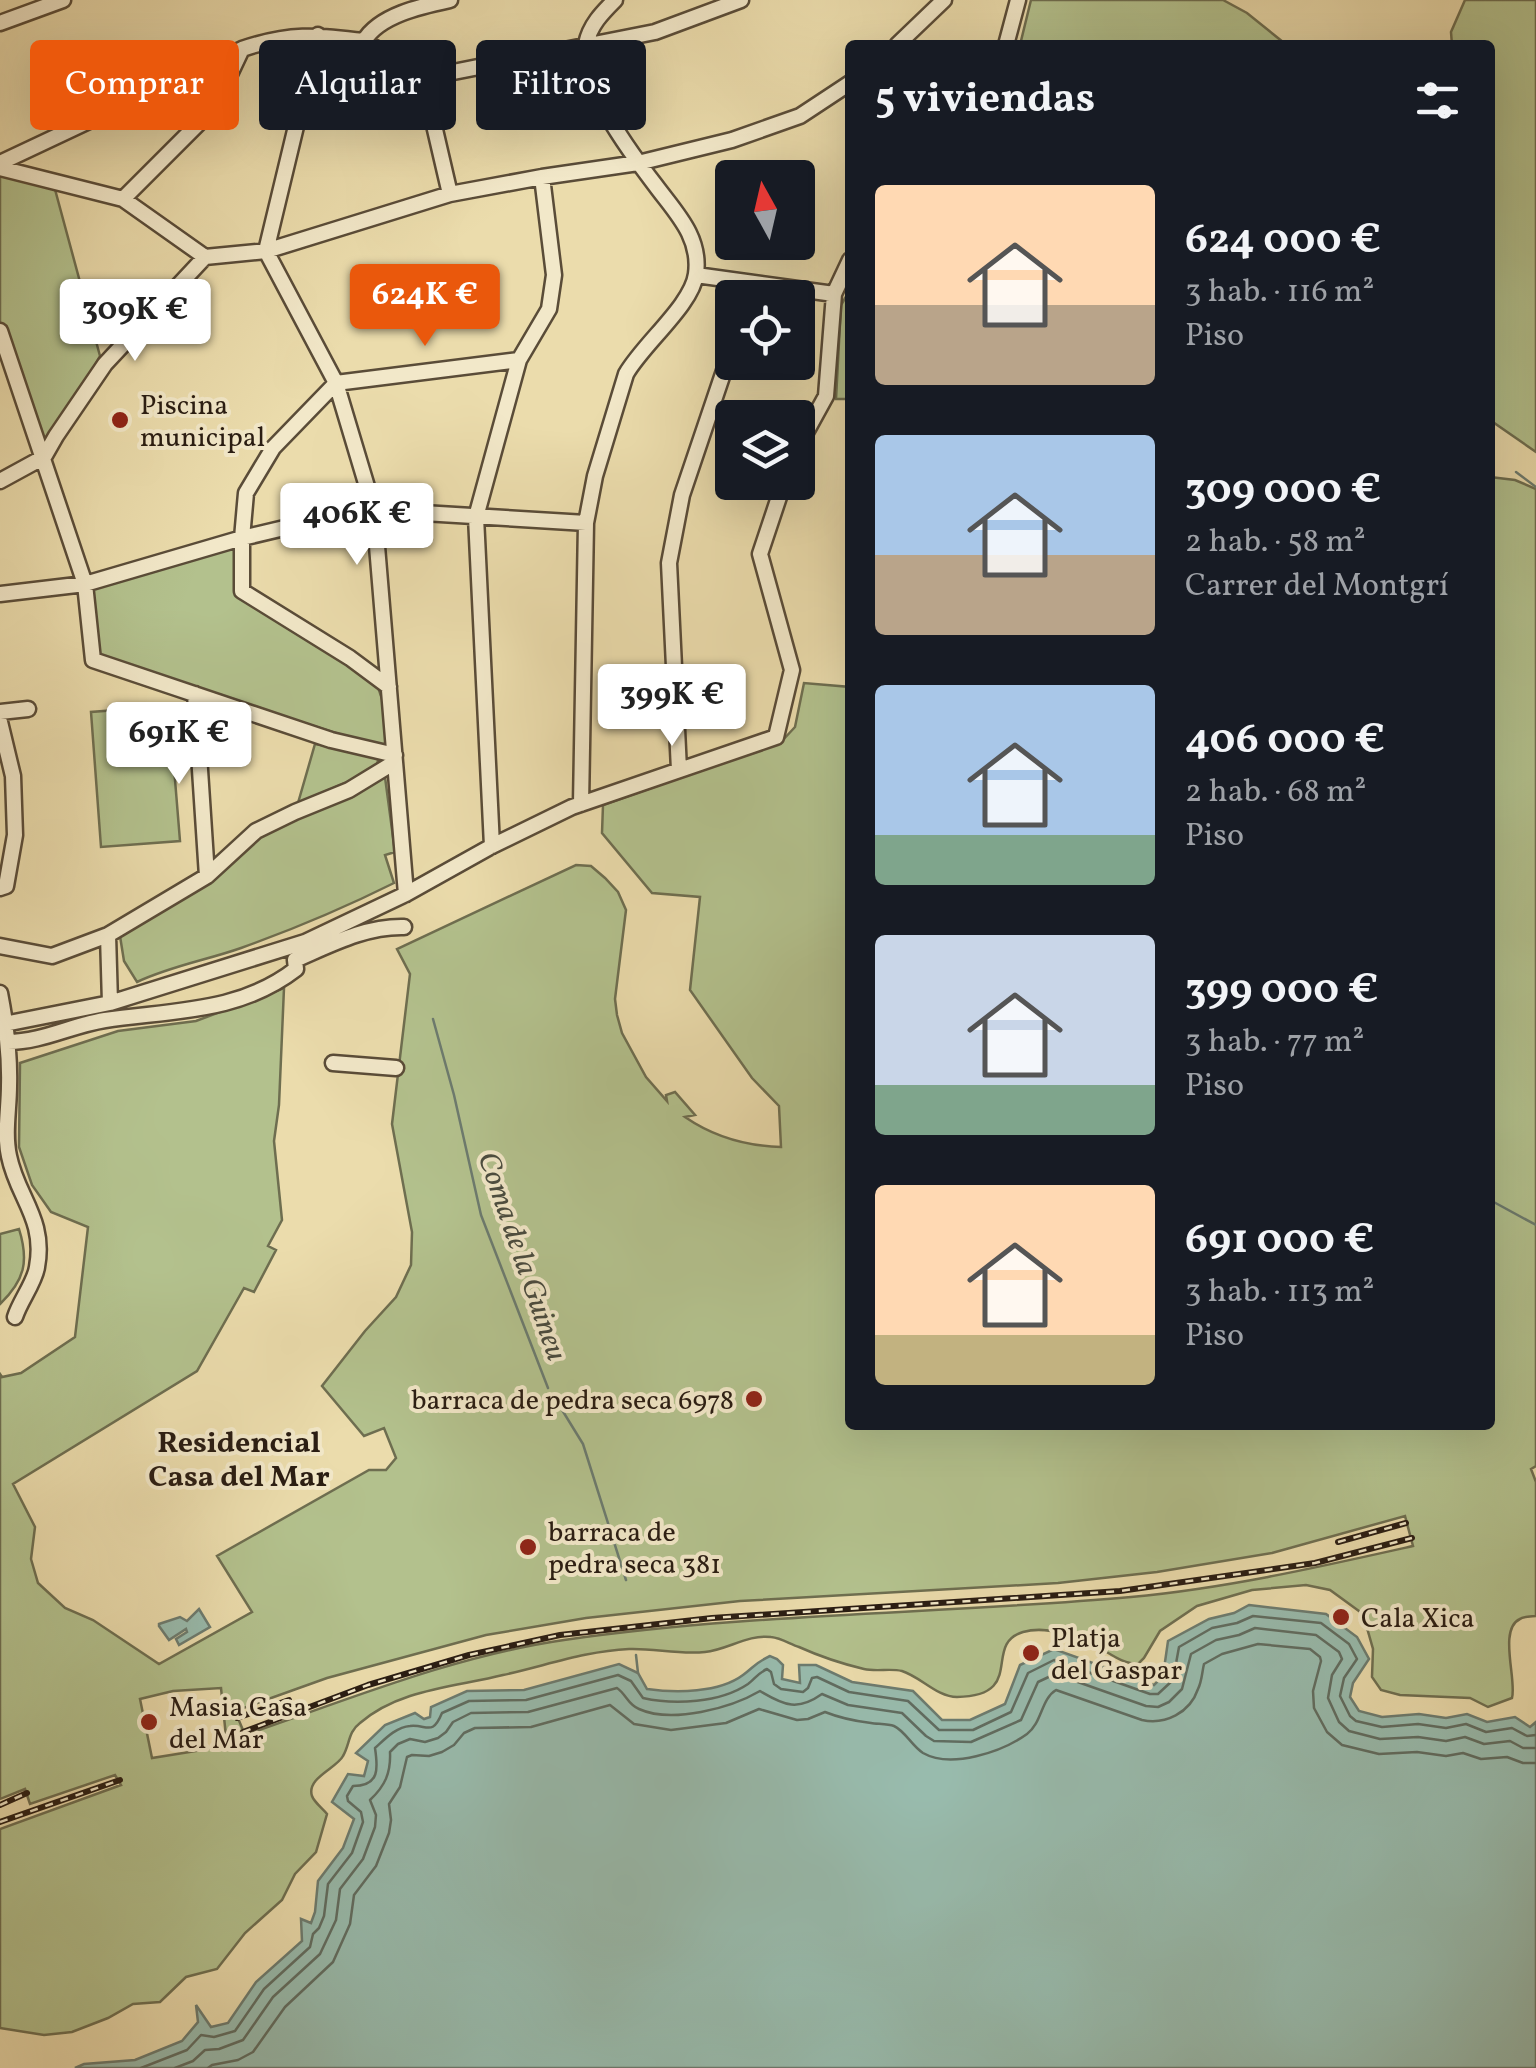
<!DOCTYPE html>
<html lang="es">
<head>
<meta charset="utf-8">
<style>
  :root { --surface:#171b24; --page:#242831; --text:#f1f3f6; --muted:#9ea1a6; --accent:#ea580c }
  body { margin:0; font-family:Vollkorn,serif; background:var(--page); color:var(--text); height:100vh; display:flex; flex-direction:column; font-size:38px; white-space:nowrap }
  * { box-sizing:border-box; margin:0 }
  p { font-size:32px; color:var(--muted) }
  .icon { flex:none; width:55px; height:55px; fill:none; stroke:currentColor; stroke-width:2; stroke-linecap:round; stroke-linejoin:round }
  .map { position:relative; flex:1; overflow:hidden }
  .details { position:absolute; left:845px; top:40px; width:650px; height:1390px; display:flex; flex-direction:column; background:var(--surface); border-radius:10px; box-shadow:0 10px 40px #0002 }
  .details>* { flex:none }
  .hud { position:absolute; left:30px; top:40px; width:665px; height:90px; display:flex; gap:20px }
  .needle { width:65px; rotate:352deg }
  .fabs { position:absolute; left:715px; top:160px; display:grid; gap:20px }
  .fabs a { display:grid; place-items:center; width:100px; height:100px; border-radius:10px; background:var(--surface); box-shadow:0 10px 40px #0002; font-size:50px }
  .price { position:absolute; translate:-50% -85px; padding:0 22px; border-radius:10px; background:#fff; color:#222; font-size:32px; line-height:65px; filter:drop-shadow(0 2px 5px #0008) }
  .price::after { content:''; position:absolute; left:50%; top:60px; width:30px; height:22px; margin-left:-15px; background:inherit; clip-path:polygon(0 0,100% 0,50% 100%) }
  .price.active { background:var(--accent); color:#fff }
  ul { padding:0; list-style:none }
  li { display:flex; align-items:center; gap:30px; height:250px; padding:0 30px }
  li span { display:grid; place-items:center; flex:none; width:280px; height:200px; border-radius:10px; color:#555 }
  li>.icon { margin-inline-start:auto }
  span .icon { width:120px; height:120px; fill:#fffc; stroke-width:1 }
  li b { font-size:42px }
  h2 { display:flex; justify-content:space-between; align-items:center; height:120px; padding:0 30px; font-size:42px }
  .chip { padding:0 35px; border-radius:10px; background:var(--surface); box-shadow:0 10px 40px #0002; font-size:35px; line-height:90px }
  .chip.active { background:var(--accent); color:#fff }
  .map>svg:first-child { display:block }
  .green { fill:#b3c18d; stroke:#6e6e50; stroke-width:2.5; fill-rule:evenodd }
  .water { fill:#98bbad; stroke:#6c7b6f; stroke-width:2.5 }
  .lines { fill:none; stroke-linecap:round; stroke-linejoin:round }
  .shore { stroke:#606c60; stroke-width:2.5 }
  .stream { stroke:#6c7b6f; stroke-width:2.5 }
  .minor-casing { stroke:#5a4c38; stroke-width:19 }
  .minor { stroke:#f2e8c9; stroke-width:14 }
  .rail-casing { stroke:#291c12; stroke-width:6 }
  .rail { stroke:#f2e8c9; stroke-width:2.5; stroke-dasharray:8; stroke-linecap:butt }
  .poi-dot { fill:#8f2418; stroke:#f2e8c9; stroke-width:4 }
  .labels { text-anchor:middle; stroke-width:8; stroke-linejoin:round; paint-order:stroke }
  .poi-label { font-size:28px; fill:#291c12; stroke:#f2e8c9; text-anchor:start }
  .water-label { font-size:30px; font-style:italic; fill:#4a4c40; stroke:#f2e8c9 }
  .neighbourhood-label { font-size:30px; font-weight:bold; fill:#291c12; stroke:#f2e8c9 }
</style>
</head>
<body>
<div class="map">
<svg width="1536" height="2068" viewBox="0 0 1536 2068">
  <rect width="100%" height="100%" fill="#ebdcac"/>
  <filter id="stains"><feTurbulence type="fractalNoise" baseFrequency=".002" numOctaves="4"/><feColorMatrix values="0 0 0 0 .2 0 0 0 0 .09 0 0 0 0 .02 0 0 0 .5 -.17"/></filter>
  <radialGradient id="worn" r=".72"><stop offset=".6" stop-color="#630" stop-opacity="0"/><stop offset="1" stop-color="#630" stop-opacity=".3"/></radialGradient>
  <!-- green -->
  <path class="green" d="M1031,0H1223L1247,13L1283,42L1293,45H1020Z
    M1465,0H1536V452L1490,420V45H1452L1451,32Z
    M0,168L53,182L100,356L44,457L0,331Z
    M850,290V399H836L841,305Z
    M1490,477L1515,480L1536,489V1466L1531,1469L1536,1482V1616C1533,1616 1522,1617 1520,1619C1498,1629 1517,1680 1512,1698L1488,1707L1470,1698L1400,1695L1381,1690L1372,1677L1373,1649L1363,1614L1330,1590L1306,1585L1252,1590L1197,1606L1160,1631L1144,1658L1138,1664C1122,1664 1110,1653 1096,1646C1075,1636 1047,1625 1023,1632C982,1644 1027,1696 957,1697C937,1697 921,1677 902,1671C890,1668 877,1672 864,1669C843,1664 819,1656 799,1647C790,1644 781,1638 771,1637C748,1634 727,1650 705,1652C679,1655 654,1648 629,1649C585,1651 545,1666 503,1675C455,1687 399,1689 360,1723C348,1732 350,1744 343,1756C337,1768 306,1778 312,1796C314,1802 323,1809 327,1814L316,1852L295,1874L282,1900L245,1933L217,1969L186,1977L160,2002L133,2004L108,2018L72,2032L44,2035L0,2028V1829L121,1785L115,1775L30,1804L25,1789L0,1799V1374L2,1377L21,1373L75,1337L88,1227L51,1212L32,1185L19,1147L20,1063L118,1031L196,1021L284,988L279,1105L274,1141L282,1220L268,1246L276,1250L254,1292L244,1288L197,1371L13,1484L35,1527L31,1559L38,1583L65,1608L93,1620L159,1664L252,1612L217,1556L369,1470H386L396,1458L384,1428L364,1436L322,1386L365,1331L396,1297L411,1265L412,1232L392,1124L410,974L397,949L576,865L591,866L605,878L618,892L626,910L615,999L617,1015L622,1033L646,1077L667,1101L666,1095L675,1092L695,1115L685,1117C714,1137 746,1146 781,1147L779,1106L752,1078L690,990L700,897L652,893L602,833L603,805L781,742L795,727L804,683L850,687V1425H1490ZM1405,1516L1413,1546C1319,1567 1227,1588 1131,1597C942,1614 752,1613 564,1640C454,1656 350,1699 245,1735L235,1711L327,1678L486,1635L586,1618L740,1601L1058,1583L1157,1572L1272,1553ZM221,1688L227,1746L152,1758L140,1699L173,1691Z
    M236,547L235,593L376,681L385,708L390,736L387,749L96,658L90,594L92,588Z
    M169,706L180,841L101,847L91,712Z
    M315,744L379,755L376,770L298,803Z
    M385,777L395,852L385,855L394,883C344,908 294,929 241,948C207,960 171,966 137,982L124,961L120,936L210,880L259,833Z
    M19,1229C29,1261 25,1280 0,1304V1234Z"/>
  <!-- water -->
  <path class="water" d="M1249,1605L1326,1614L1357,1637L1369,1659L1353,1683L1350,1697L1359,1711L1382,1717L1419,1714L1446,1718L1467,1714L1487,1722L1515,1717L1530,1727L1536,1722V2068H75L84,2064L135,2060L182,2041L198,2022L196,2005L211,2027L228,2023L256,1982L302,1941L301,1919L311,1923L315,1912L318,1881L343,1848L354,1819L332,1802L348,1774L364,1776L368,1761L356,1753L385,1725L415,1713L424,1719L430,1717L431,1707L467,1691L524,1690L619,1664L638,1673L647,1689C676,1693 719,1693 743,1675C755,1666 755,1663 770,1656L777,1659L783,1665L782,1679L800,1683L799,1665H816L852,1682L913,1691L942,1720H970L1005,1704L1020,1665L1054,1649L1154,1685L1163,1676L1168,1641L1209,1619L1234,1613Z
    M199,1609L210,1627L179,1645L176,1639L187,1632L186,1629L169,1640L159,1626V1624L180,1617L187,1621Z"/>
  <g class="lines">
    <!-- shore -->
    <path class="shore" d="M141,2068L187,2050L201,2035L214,2037L235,2031L264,1989L310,1947L313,1934L319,1928L324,1916L328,1884L352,1853L363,1822L361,1812L348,1801L347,1796L353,1786C380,1786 378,1768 375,1748C385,1739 396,1727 410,1726C427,1724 432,1737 442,1713L469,1701L526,1700L618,1675L631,1681L643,1698C674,1705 720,1703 748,1684C755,1679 758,1673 767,1669L771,1672L774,1684L781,1689L803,1692L808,1688L812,1678L817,1677L849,1692L908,1701L939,1730H973L1011,1712L1028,1673L1054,1660L1150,1694H1158L1173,1680L1179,1647L1212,1628L1237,1623L1253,1616L1321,1623L1349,1644L1357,1659L1344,1678L1340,1696L1350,1716L1356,1721L1382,1727L1418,1724L1446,1728L1466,1724L1486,1732L1512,1728L1527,1736L1536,1735
      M175,2068L193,2061L205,2050L219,2049L243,2040L273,1997L320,1954L336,1920L340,1889L363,1859L375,1827L376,1815L370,1800C385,1786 391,1773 390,1752L398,1744L410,1739L425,1742L438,1738L446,1732L453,1722L471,1713L528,1712L617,1688C626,1694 628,1705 639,1709C672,1724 731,1708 760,1691C785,1706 798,1711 822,1694L848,1705L902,1713L926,1736L934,1741L971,1742L1021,1720L1038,1682L1055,1674L1146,1706L1158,1707L1169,1702L1182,1689L1191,1654L1216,1640L1239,1635L1255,1628L1316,1635L1339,1652L1342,1659L1332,1675L1328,1698L1339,1722L1349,1731L1380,1739L1418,1737L1446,1741L1465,1737L1484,1744L1510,1741L1523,1748H1536
      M208,2068L212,2065L238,2060L253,2052L285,2007L333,1962L350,1924L354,1895L376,1866L389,1833L391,1820L389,1804L400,1787L407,1757L412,1755L429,1756L442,1752L454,1745L464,1733L475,1728L531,1727L610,1705L634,1724L671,1730L726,1723L759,1709L797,1720L808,1719L825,1712C840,1718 854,1721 871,1723C877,1724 888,1724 894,1726C905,1731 912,1746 923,1753C951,1769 1002,1752 1027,1734C1042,1723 1041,1699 1056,1690L1142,1720C1165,1725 1190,1713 1198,1689C1202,1681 1202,1672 1204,1664L1222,1654L1258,1644L1310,1649L1320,1657L1321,1661L1313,1691L1314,1708L1327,1732L1342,1745L1379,1754L1417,1752L1446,1756L1463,1753L1481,1759L1507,1757L1523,1763H1536"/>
    <!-- stream -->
    <path class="stream" d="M1516,472L1536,487
      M433,1019L454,1095L481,1215L548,1388
      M1490,1200L1536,1225
      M559,1405L583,1444L626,1580
      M636,1655L638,1673"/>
    <!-- minor casing -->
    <g class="minor-casing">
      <path id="minor" d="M0,23L63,0
        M318,35L266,251L336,383L374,510L406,894
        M364,41L423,78L450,194
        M897,45L944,0
        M1006,45L1018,0
        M423,78L655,32L741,0
        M0,163L242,49C289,33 316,35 364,41C379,15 422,6 450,0
        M0,168L123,199L205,257L266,251L450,194L542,177L638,163L732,140L800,116L850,83
        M123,199L214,108L242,49
        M696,275L834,294
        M0,331L85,584L93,660L331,740L395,755
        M798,447L826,396L834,294L850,260
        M44,457L56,436L105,364L205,257
        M0,481L44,457
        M0,594L85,584L242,538L318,520L374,510L586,523
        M389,687L350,658L242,591V538L246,493L273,448L336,383L519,360
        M195,694L207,876
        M0,712L28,709
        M0,722L13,776L15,835L6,886L0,888
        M679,770L669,563L682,495L732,347
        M581,804L586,523L595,476L626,374C643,344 692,305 696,274C701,237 676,213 656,186C633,156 577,82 586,44C590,25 602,13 615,0
        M492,846L476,517L519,360L549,309L554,275L542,177
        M108,935L110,1003
        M0,946L52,956L108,935L207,876L256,831L295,812L349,790L395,762
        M0,993C6,1024 10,1054 9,1086C9,1109 4,1133 9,1156C17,1197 46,1219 37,1267C35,1282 20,1301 15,1317
        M0,1025L110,1003L305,942L406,894L492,846L572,807L776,737L792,670L760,554L784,482
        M8,1042C42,1042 72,1025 105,1020C174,1010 239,1013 296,969L295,960C330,945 365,926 404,927
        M333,1063L396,1068"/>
    </g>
    <!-- minor -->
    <use href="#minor" class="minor"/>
    <!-- rail casing -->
    <g class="rail-casing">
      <path id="rail" d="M1338,1542L1406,1523
        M237,1718L289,1700
        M243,1732L368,1685L469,1655L560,1635L712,1618L1120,1591L1315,1563L1412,1538
        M0,1805L27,1793
        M0,1822L120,1780"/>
    </g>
    <!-- rail -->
    <use href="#rail" class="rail"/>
  </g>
  <!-- markers -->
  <g class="poi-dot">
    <circle cx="120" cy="420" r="10"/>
    <circle cx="754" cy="1399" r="10"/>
    <circle cx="528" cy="1547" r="10"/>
    <circle cx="1341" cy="1617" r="10"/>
    <circle cx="1031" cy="1653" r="10"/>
    <circle cx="149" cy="1722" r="10"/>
  </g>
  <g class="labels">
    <!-- poi labels -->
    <g class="poi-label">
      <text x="140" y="414">Piscina<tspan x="140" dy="32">municipal</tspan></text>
      <text x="734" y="1409" text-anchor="end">barraca de pedra seca 6978</text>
      <text x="548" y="1541">barraca de<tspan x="548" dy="32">pedra seca 381</tspan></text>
      <text x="1361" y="1627">Cala Xica</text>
      <text x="1051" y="1647">Platja<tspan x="1051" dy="32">del Gaspar</tspan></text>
      <text x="169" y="1716">Masia Casa<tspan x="169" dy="32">del Mar</tspan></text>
    </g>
    <!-- water labels -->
    <g class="water-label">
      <text transform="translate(523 1256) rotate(71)" y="10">Coma de la Guineu</text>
    </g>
    <!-- neighbourhood labels -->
    <g class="neighbourhood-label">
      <text x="239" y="1452">Residencial<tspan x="239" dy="34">Casa del Mar</tspan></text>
    </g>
  </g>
  <rect width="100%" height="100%" filter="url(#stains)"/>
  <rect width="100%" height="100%" fill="url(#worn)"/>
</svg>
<div class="fabs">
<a><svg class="needle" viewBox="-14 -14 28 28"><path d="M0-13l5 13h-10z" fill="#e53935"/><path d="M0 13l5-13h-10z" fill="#9ea1a6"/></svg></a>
<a><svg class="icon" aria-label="locate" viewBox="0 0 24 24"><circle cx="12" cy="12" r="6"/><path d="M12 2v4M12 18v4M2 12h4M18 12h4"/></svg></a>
<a><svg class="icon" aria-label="layers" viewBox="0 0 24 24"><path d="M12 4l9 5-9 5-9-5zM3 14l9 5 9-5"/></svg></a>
</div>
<b class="price active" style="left:425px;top:349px">624K €</b>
<b class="price" style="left:135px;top:364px">309K €</b>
<b class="price" style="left:357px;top:568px">406K €</b>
<b class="price" style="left:672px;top:749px">399K €</b>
<b class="price" style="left:179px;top:787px">691K €</b>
<div class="hud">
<a class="chip active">Comprar</a>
<a class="chip">Alquilar</a>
<a class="chip">Filtros</a>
</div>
<section class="details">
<h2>5 viviendas<svg class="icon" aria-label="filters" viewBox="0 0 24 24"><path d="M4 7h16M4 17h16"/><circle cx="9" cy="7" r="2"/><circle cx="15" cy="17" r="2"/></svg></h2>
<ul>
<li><span style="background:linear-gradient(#ffd9b3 60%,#b9a48a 0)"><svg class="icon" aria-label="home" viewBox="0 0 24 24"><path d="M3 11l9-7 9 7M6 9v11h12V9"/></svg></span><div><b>624 000 €</b><p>3 hab. · 116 m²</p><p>Piso</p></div></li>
<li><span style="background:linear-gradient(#a9c7e8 60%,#b9a48a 0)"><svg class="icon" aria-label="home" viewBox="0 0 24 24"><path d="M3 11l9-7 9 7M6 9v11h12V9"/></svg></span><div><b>309 000 €</b><p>2 hab. · 58 m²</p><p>Carrer del Montgrí</p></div></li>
<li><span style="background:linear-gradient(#a9c7e8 75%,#7fa58c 0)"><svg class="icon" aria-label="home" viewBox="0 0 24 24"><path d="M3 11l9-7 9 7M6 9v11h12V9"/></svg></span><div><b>406 000 €</b><p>2 hab. · 68 m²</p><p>Piso</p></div></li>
<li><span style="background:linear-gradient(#c9d6e8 75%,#7fa58c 0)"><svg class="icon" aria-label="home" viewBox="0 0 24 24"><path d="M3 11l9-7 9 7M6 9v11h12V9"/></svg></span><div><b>399 000 €</b><p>3 hab. · 77 m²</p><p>Piso</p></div></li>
<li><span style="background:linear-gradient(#ffd9b3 75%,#c2b280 0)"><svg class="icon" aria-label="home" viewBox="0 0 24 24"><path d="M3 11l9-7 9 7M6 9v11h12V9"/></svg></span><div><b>691 000 €</b><p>3 hab. · 113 m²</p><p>Piso</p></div></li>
</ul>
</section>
</div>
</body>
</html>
